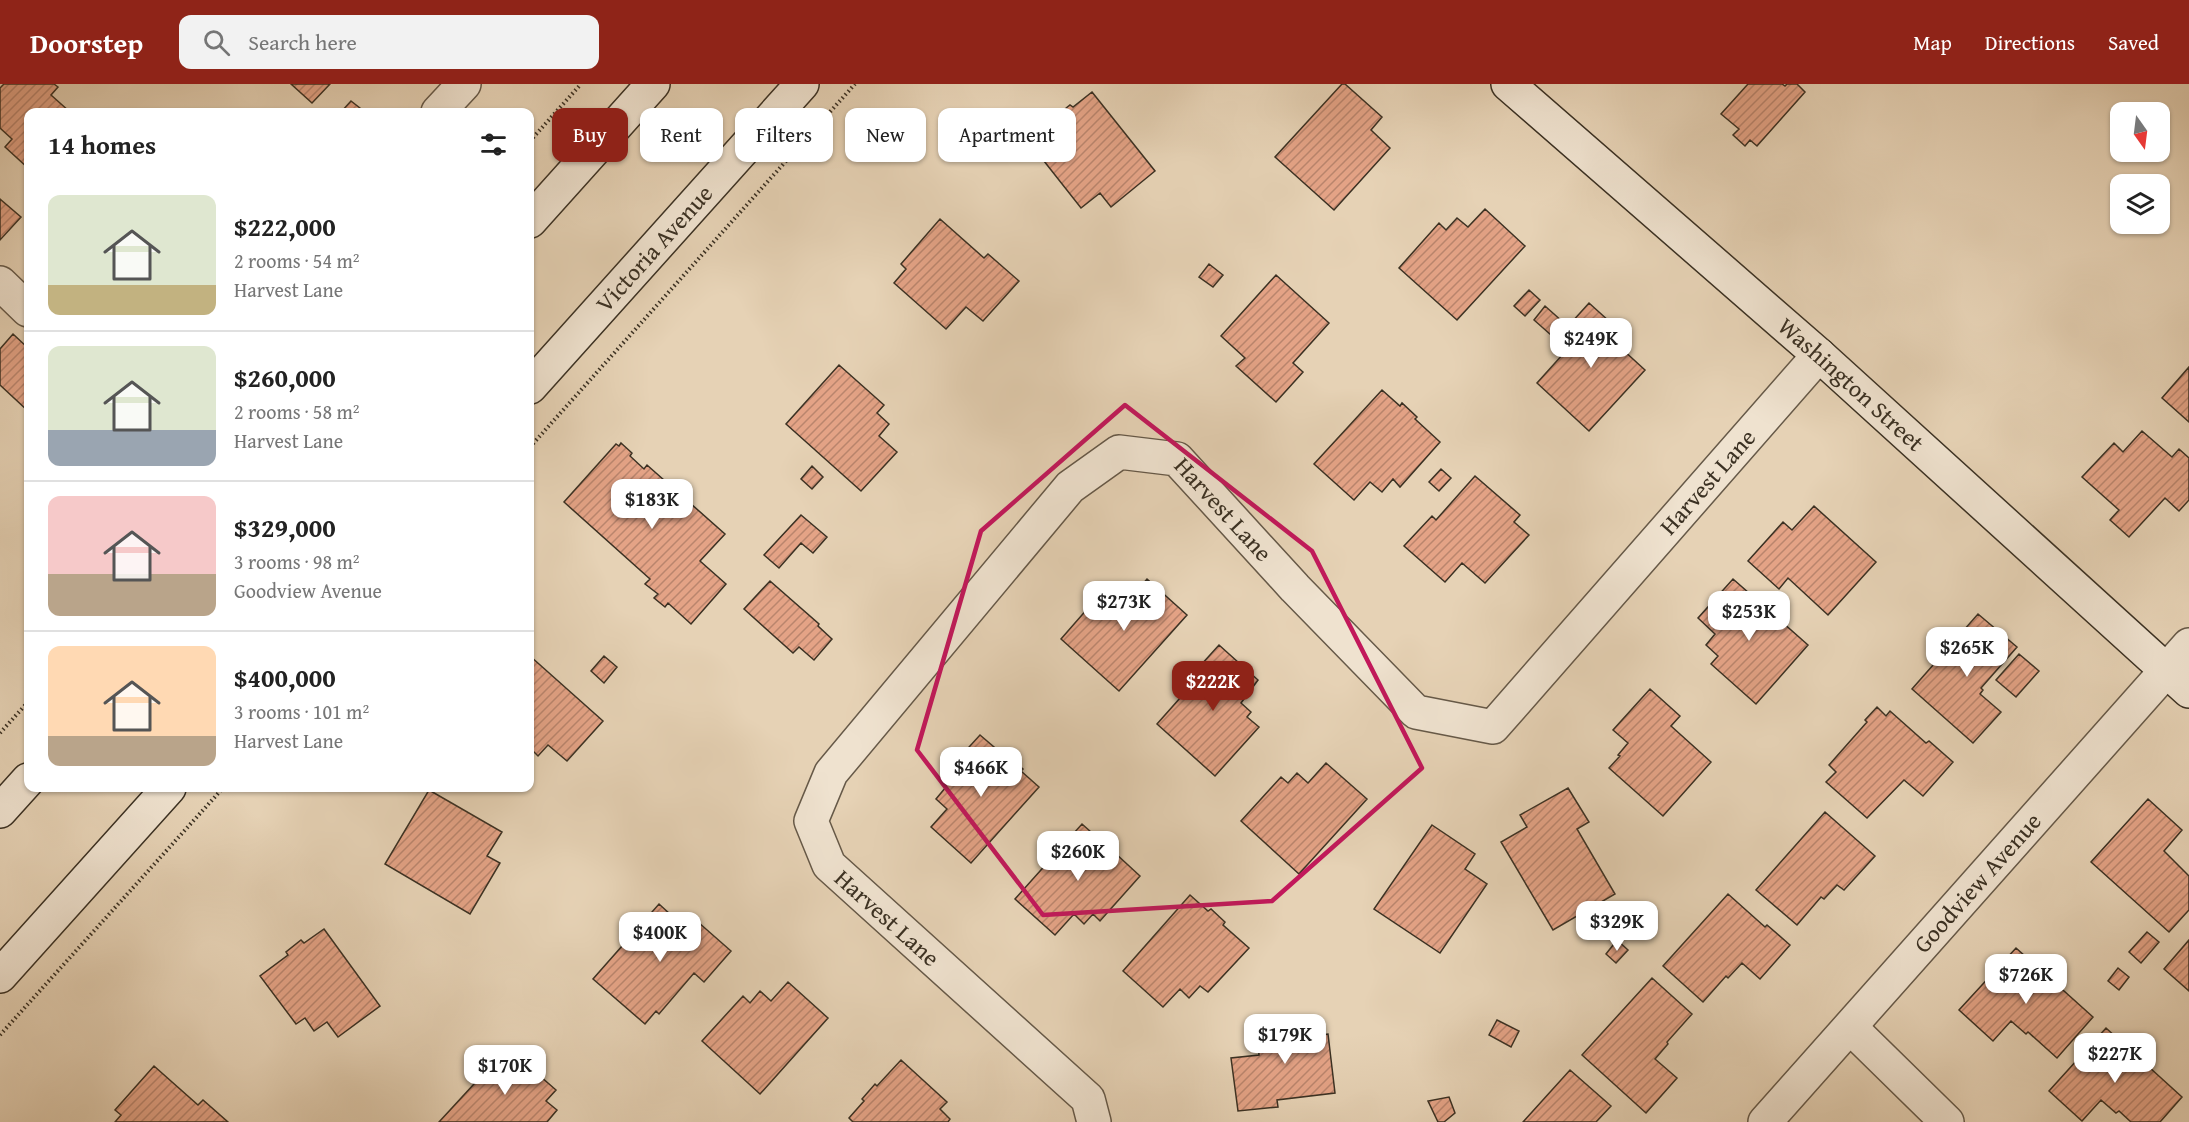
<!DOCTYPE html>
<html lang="en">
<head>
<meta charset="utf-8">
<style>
  :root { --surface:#fff; --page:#f2f2f2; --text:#222; --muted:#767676; --line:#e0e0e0; --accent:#8f2418 }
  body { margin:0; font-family:"Gentium Book Plus",serif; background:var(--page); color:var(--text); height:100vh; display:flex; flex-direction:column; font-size:22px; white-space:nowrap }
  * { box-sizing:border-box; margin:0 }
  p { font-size:20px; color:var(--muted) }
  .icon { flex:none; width:33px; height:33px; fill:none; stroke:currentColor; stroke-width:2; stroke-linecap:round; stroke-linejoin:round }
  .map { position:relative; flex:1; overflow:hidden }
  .sheet { position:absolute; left:24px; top:24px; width:510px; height:684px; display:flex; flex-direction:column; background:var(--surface); border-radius:12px; box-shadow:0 2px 4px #0004 }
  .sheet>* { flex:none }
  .guide { position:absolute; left:552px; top:24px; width:570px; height:54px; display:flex; gap:12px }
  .needle { width:39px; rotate:166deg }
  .tools { position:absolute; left:2110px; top:18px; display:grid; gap:12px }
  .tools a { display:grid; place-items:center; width:60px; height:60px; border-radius:12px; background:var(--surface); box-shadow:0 2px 4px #0004; font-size:30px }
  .price { position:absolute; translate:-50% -51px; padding:0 14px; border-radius:12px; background:#fff; color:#222; font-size:20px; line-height:39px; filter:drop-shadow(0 2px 3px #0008) }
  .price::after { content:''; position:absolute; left:50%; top:36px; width:18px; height:14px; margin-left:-9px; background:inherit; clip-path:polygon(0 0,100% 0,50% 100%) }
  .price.on { background:var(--accent); color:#fff }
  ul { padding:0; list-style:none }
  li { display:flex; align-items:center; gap:18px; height:150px; padding:0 24px }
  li+li { border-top:2px solid var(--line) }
  li span { display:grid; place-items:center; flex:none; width:168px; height:120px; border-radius:12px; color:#555 }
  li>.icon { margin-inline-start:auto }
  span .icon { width:72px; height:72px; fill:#fffc; stroke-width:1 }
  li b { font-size:26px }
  h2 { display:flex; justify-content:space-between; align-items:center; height:72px; padding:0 24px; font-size:26px }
  .tag { padding:0 21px; border-radius:12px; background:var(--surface); box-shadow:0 2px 4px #0004; font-size:21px; line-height:54px }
  .tag.on { background:var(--accent); color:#fff }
  header { display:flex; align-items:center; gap:36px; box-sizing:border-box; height:84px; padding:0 30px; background:var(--accent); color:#fff }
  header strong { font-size:28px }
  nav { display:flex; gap:33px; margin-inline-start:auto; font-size:21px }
  .search { width:420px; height:54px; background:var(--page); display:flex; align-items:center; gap:15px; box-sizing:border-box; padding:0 21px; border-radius:12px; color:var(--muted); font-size:22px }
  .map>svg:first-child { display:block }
  .building { fill:url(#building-hatch); stroke:#3b3123; stroke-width:1.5 }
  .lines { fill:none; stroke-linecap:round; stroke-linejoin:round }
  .street-casing { stroke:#665948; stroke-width:36 }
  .secondary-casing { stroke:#3b3123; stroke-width:36 }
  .path { stroke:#3b3123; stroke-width:4; stroke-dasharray:1.5 3; stroke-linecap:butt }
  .street { stroke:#efe2cf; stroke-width:33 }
  .secondary { stroke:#efe2cf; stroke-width:33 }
  .marked { fill:none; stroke:#c2185b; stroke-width:4.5; stroke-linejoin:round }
  .labels { text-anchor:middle; stroke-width:4.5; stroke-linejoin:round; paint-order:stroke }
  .street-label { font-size:24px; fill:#3b3123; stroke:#efe2cf }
</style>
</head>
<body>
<header>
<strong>Doorstep</strong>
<div class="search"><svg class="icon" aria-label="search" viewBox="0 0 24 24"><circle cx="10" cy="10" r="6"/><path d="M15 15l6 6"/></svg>Search here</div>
<nav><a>Map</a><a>Directions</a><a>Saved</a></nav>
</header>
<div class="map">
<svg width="2189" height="1038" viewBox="0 0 2189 1038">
  <defs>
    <pattern id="building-hatch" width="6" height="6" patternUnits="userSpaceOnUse" patternTransform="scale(1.5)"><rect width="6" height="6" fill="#e4a386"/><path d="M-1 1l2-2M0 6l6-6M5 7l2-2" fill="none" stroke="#ba856d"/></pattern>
  </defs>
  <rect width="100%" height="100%" fill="#e6d2b5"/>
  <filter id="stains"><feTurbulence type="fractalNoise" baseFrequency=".00333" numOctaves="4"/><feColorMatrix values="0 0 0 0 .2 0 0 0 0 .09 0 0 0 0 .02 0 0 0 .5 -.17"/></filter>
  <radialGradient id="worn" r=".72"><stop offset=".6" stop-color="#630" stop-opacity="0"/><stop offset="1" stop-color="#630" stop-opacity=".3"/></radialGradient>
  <!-- building -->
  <path class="building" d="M4,0H54L58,3L51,11L70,28H28V84L5,63L12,55L0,44V4Z
    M291,0H330L312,19Z
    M1342,0H1345L1382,33L1371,46L1390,64L1334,126L1275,73Z
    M1748,0H1782L1785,2L1787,0H1797L1805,8L1757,62L1750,56L1745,62L1733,51L1739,45L1721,30Z
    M1092,8L1155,87L1111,123L1100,109L1081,124L1029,58L1057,35L1055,33L1070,21L1073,23Z
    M351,17L365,28H341Z
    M0,115L21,133L0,156Z
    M1485,125L1525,162L1457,236L1399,184L1439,139L1446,146L1457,134L1468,143Z
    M940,135L984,174L988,170L1019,197L983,237L966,223L946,245L894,199L906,185L901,180Z
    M1209,180L1223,191L1213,203L1199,193Z
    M1276,191L1329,239L1293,279L1303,288L1276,318L1236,282L1245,274L1221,252Z
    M1529,206L1540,216L1525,232L1514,222Z
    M1589,219L1630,256L1622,265L1645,286L1589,347L1537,299L1573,259L1562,249Z
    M1545,222L1563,238L1551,251L1534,236Z
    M13,250L28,264V327L0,301V265Z
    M839,281L884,321L877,329L889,340L879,352L897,368L861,407L786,340Z
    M2189,283V338L2162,314Z
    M1382,306L1400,322L1402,319L1417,333L1415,335L1440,358L1400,403L1393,395L1382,408L1370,398L1354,416L1314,380Z
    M2142,347L2172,373L2179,365L2189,374V416L2179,427L2165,414L2129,453L2110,436L2119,426L2082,393L2114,359L2123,368Z
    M621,359L632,369L630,372L644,385L647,381L725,450L700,477L726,500L691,540L668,519L665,523L654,514L658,510L645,500L650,495L564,418L616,360L619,362Z
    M812,382L823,393L812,405L801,395Z
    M1441,385L1451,394L1439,407L1429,398Z
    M1475,392L1520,431L1514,438L1529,451L1485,499L1462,479L1445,498L1404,462L1432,432L1436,436Z
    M1814,422L1876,478L1828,531L1788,494L1779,505L1748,477L1783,438L1792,446Z
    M801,431L827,453L813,469L801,459L779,484L764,471Z
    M1147,495L1187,531L1119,607L1061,555L1102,508L1110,516L1117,507L1128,517Z
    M1733,495L1808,561L1756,620L1711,580L1718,572L1706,561L1715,550L1698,534Z
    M770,497L819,540L818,542L832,555L814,576L799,563L793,569L744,525Z
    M1978,530L2017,563L1981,604L1983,606L1980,610L2001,628L1973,659L1912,605Z
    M1219,561L1258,596L1241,619L1251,628L1247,633L1259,643L1215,692L1157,640L1196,596L1191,592Z
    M2019,570L2039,587L2016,613L1996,596Z
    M530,572L603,637L567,677L548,661L538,672L530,664Z
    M604,572L617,583L604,599L591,587Z
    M1650,605L1680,632L1671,642L1711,678L1663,732L1609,684L1620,672L1618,671L1628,659L1613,646Z
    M1877,623L1886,632L1890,627L1926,659L1929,657L1953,678L1923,712L1904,696L1867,734L1826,698L1836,688L1829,681L1867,638L1865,636Z
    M980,651L1007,674L1008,672L1023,685L1021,687L1039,703L971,779L931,743L947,725L936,715L946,703L939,696Z
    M1326,679L1367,715L1299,790L1241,737L1281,693L1288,699L1297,689L1308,699Z
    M1568,704L1589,738L1577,745L1615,810L1553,846L1501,758L1527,743L1520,731Z
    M429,706L502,748L487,772L500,779L470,830L385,780Z
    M2148,715L2182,746L2164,767L2189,792V826L2169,848L2091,778Z
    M1825,728L1875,772L1844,806L1837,801L1824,815L1821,813L1797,841L1756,806Z
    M1082,740L1100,756L1103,753L1117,767L1115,769L1140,792L1100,837L1093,830L1084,840L1074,830L1055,851L1015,815Z
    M1432,741L1475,770L1465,785L1487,800L1440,869L1374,825Z
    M1728,810L1765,843L1767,841L1790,861L1760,895L1742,879L1728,894L1726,892L1703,918L1663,882Z
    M1190,811L1208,827L1211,825L1225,838L1223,841L1249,864L1208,908L1200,902L1189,914L1180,905L1163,923L1123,887Z
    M659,820L682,841L690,831L731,867L704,898L694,889L659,930L656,927L645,940L593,895Z
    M324,845L380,922L338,953L327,938L314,947L305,934L296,940L260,892L288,871L286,868L301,856L304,859Z
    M2147,848L2159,858L2141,879L2129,868Z
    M1617,856L1628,866L1616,879L1606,870Z
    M2189,856V907L2164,885Z
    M2016,864L2093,933L2057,974L2028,948L2026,950L2011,937L1993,957L1959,926Z
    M2118,884L2129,893L2119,906L2108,897Z
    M1652,894L1692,930L1667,958L1668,960L1655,975L1677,994L1646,1029L1582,971Z
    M788,898L828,934L760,1010L702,957L743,912L750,919L760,907L771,917Z
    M1317,932L1320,951L1328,950L1335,1009L1277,1016L1278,1023L1238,1027L1231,974L1259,971L1258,957L1264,956L1262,939Z
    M1497,936L1519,947L1511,963L1489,951Z
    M2106,944L2182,1013L2160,1038H2131L2119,1027L2116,1029L2101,1016L2082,1037L2049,1007Z
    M509,965L556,1006L546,1017L557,1026L547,1038H439L498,974L500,975Z
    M901,976L947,1018L940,1025L950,1035L948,1038H853L849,1034L864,1017L862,1015L875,1000L877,1002Z
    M154,982L198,1021L203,1016L228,1038H115L121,1031L115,1026Z
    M1570,986L1611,1022L1596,1038H1523Z
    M1449,1013L1455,1029L1444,1038H1438L1428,1017Z"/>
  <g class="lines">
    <!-- street casing -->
    <g class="street-casing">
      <g id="street">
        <path d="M438,28L464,0"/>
        <path d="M0,199L28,226"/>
        <path d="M1850,943L1947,1038"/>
        <path id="s1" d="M1094,1038L1088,1015L829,781L811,737L831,689L1070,403L1119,368L1177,375L1295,504L1416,628L1493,643L1819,271"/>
        <path id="s2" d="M1765,1038L2189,561"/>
      </g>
    </g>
    <!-- secondary casing -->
    <g class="secondary-casing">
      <g id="secondary">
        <path id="s3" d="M1508,0L1819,271L2189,607"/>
        <path d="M530,137L653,0"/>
        <path id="s4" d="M530,303L802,0"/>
        <path d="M0,727L28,696"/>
        <path d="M0,892L169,704"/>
      </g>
    </g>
    <!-- path -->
    <path class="path" d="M530,57L581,0
      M530,363L855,0
      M0,649L28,618
      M0,951L223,704"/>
    <!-- street -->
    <use href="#street" class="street"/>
    <!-- secondary -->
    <use href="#secondary" class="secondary"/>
  </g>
  <!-- marked area -->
  <path class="marked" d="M1125,321L1312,467L1422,684L1272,817L1043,831L917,666L981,447Z"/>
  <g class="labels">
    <!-- street labels -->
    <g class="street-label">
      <text dy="8" stroke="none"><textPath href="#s4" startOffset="186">Victoria Avenue</textPath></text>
      <text dy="8" stroke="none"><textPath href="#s3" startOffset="456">Washington Street</textPath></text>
      <text dy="8" stroke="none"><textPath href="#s1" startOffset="1716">Harvest Lane</textPath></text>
      <text dy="8" stroke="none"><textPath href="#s1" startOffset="1032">Harvest Lane</textPath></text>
      <text dy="8" stroke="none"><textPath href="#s2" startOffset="320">Goodview Avenue</textPath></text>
      <text transform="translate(887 834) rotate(42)" y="8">Harvest Lane</text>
    </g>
  </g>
  <rect width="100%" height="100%" filter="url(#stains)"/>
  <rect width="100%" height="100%" fill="url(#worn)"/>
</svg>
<div class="tools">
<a><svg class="needle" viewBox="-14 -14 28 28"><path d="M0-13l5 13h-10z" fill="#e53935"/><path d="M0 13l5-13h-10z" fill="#767676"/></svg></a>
<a><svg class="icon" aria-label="layers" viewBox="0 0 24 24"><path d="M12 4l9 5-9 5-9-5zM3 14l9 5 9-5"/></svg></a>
</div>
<b class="price" style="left:1591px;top:285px">$249K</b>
<b class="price" style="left:652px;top:446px">$183K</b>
<b class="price" style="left:1124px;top:548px">$273K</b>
<b class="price" style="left:1749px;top:558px">$253K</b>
<b class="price" style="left:1967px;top:594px">$265K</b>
<b class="price on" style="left:1213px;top:628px">$222K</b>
<b class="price" style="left:981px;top:714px">$466K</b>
<b class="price" style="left:1078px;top:798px">$260K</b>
<b class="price" style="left:1617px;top:868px">$329K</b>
<b class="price" style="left:660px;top:879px">$400K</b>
<b class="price" style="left:2026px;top:921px">$726K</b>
<b class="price" style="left:1285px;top:981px">$179K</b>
<b class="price" style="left:2115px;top:1000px">$227K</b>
<b class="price" style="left:505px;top:1012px">$170K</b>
<div class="guide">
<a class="tag on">Buy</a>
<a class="tag">Rent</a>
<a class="tag">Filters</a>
<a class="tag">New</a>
<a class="tag">Apartment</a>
</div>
<section class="sheet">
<h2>14 homes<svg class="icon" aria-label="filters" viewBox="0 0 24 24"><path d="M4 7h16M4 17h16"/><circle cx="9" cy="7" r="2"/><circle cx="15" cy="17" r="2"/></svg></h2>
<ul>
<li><span style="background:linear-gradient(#dfe7d0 75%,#c2b280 0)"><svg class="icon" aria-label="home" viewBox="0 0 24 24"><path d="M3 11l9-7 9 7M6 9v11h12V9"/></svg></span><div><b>$222,000</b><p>2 rooms · 54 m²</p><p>Harvest Lane</p></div></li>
<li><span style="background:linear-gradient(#dfe7d0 70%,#9aa5b1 0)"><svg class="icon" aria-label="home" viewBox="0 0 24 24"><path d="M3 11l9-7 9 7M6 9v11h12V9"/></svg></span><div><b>$260,000</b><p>2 rooms · 58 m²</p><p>Harvest Lane</p></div></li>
<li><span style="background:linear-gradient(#f6c9c9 65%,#b9a48a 0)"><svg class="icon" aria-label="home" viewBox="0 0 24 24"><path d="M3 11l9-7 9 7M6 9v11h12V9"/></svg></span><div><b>$329,000</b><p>3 rooms · 98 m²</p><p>Goodview Avenue</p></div></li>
<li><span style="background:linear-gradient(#ffd9b3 75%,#b9a48a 0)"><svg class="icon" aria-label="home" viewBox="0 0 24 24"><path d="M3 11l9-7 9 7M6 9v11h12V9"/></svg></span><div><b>$400,000</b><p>3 rooms · 101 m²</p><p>Harvest Lane</p></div></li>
</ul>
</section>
</div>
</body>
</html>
